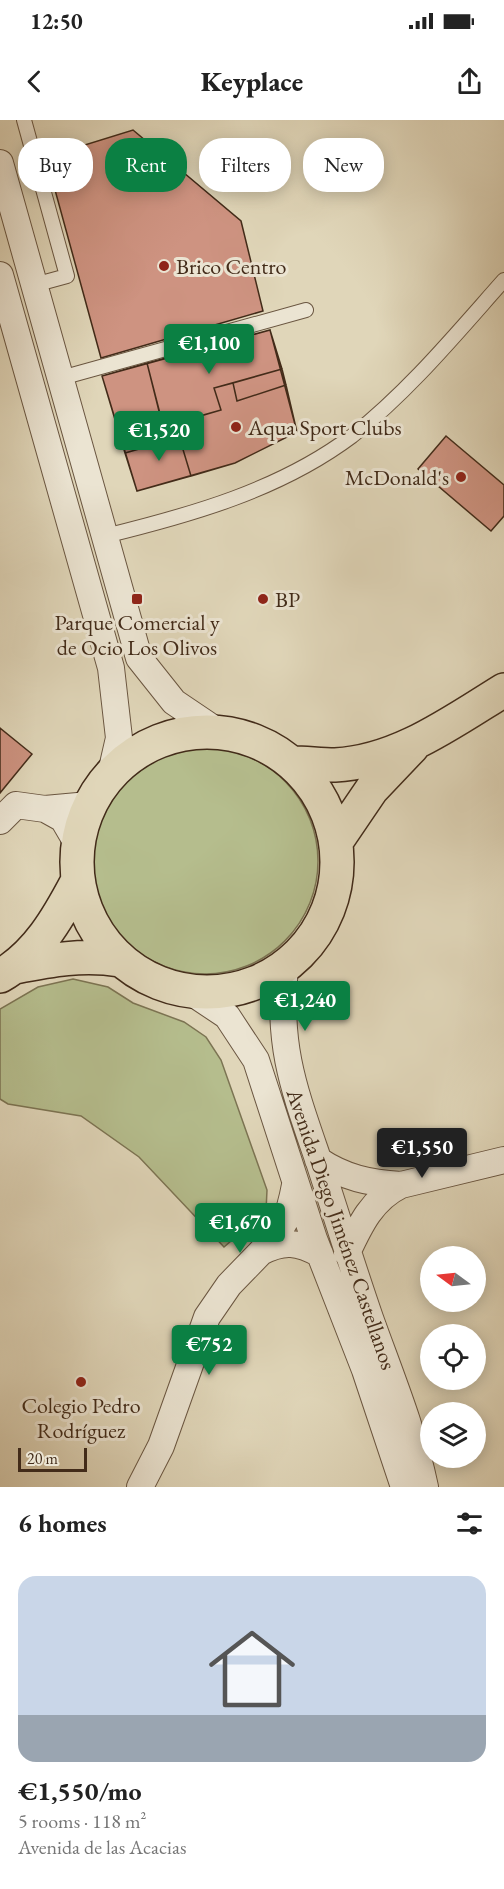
<!DOCTYPE html>
<html lang="en">
<head>
<meta charset="utf-8">
<style>
  :root { --surface:#fff; --page:#f6f6f6; --text:#222; --muted:#767676; --line:#e0e0e0; --accent:#0b8043 }
  body { margin:0; font-family:"EB Garamond",serif; background:var(--page); color:var(--text); height:100vh; display:flex; flex-direction:column; font-size:22px; white-space:nowrap }
  * { box-sizing:border-box; margin:0 }
  p { font-size:20px; color:var(--muted) }
  .icon { flex:none; width:33px; height:33px; fill:none; stroke:currentColor; stroke-width:2; stroke-linecap:round; stroke-linejoin:round }
  .map { position:relative; height:1367px; overflow:hidden }
  .panel { display:flex; flex-direction:column; background:var(--surface); flex:1 }
  .panel>* { flex:none }
  .hud { position:absolute; left:18px; top:18px; width:468px; height:54px; display:flex; gap:12px }
  .needle { width:39px; rotate:285deg }
  .tools { position:absolute; left:420px; top:1126px; display:grid; gap:12px }
  .tools a { display:grid; place-items:center; width:66px; height:66px; border-radius:50%; background:var(--surface); box-shadow:0 3px 15px #0003; font-size:30px }
  .scale { position:absolute; left:18px; bottom:15px; width:69px; box-sizing:border-box; padding-left:6px; border:3px solid #422b19; border-top:0; font-size:16px; line-height:21px; white-space:nowrap; color:#422b19; -webkit-text-stroke:4px #ebe4d2; paint-order:stroke }
  .price { position:absolute; translate:-50% -51px; padding:0 14px; border-radius:6px; background:var(--accent); color:#fff; font-size:20px; line-height:39px; filter:drop-shadow(0 2px 3px #0008) }
  .price::after { content:''; position:absolute; left:50%; top:36px; width:18px; height:14px; margin-left:-9px; background:inherit; clip-path:polygon(0 0,100% 0,50% 100%) }
  .price.on { background:#222; color:#fff }
  ul { padding:0; list-style:none }
  li { display:grid; align-content:center; gap:12px; height:318px; padding:0 18px }
  li+li { border-top:2px solid var(--line) }
  li span { display:grid; place-items:center; height:186px; border-radius:18px; color:#555 }
  li>.icon { margin-inline-start:auto }
  span .icon { width:108px; height:108px; fill:#fffc; stroke-width:1 }
  li b { font-size:26px }
  h2 { display:flex; justify-content:space-between; align-items:center; height:72px; padding:0 18px; font-size:26px }
  .tag { padding:0 21px; border-radius:24px; background:var(--surface); box-shadow:0 3px 15px #0003; font-size:21px; line-height:54px }
  .tag.on { background:var(--accent); color:#fff }
  .status { display:flex; justify-content:space-between; align-items:center; height:42px; padding:0 30px; background:var(--surface); direction:ltr }
  .status svg { height:16px; fill:currentColor }
  header { display:flex; justify-content:space-between; align-items:center; height:78px; padding:0 18px; background:var(--surface); font-size:27px; font-weight:800 }
  .map>svg:first-child { display:block }
  .green { fill:#b5bd8d; stroke:#7c7453; stroke-width:1.5 }
  .building { fill:#ce9381; stroke:#422b19; stroke-width:1.5 }
  .lines { fill:none; stroke-linecap:round; stroke-linejoin:round }
  .service-casing { stroke:#6a5641; stroke-width:16 }
  .minor-casing { stroke:#6a5641; stroke-width:28 }
  .primary-casing { stroke:#422b19; stroke-width:36 }
  .service { stroke:#ebe4d2; stroke-width:14 }
  .minor { stroke:#ebe4d2; stroke-width:26 }
  .primary { stroke:#e0d6b9; stroke-width:33 }
  .poi-dot { fill:#8f2418; stroke:#ebe4d2; stroke-width:2 }
  .labels { text-anchor:middle; stroke-width:6; stroke-linejoin:round; paint-order:stroke }
  .poi-label { font-size:22px; fill:#422b19; stroke:#ebe4d2; text-anchor:start }
  .street-label { font-size:22px; fill:#422b19; stroke:#ebe4d2 }
</style>
</head>
<body>
<div class="status"><b>12:50</b><svg viewBox="0 0 49 12"><path d="M0 12V9h3v3zM5 12V6h3v6zM10 12V3h3v9zM15 12V0h3v12zM26 1h20v11H26zM47 4h2v5h-2z"/></svg></div>
<header><svg class="icon" aria-label="back" viewBox="0 0 24 24"><path d="M15 5l-7 7 7 7"/></svg>Keyplace<svg class="icon" aria-label="share" viewBox="0 0 24 24"><path d="M12 15V3M7 8l5-5 5 5M5 13v7h14v-7"/></svg></header>
<div class="map">
<svg width="504" height="1367" viewBox="0 0 504 1367">
  <rect width="100%" height="100%" fill="#e0d6b9"/>
  <filter id="stains"><feTurbulence type="fractalNoise" baseFrequency=".00333" numOctaves="4"/><feColorMatrix values="0 0 0 0 .2 0 0 0 0 .09 0 0 0 0 .02 0 0 0 .5 -.17"/></filter>
  <radialGradient id="worn" r=".72"><stop offset=".6" stop-color="#630" stop-opacity="0"/><stop offset="1" stop-color="#630" stop-opacity=".3"/></radialGradient>
  <!-- green -->
  <path class="green" d="M92 741a113 113 0 1 1 226 0a113 113 0 1 1-226 0Z
    M73,859L108,867L133,883L184,902L206,917L221,940L267,1070L266,1091L224,1127L139,1037L81,996L8,984L0,979V889L38,867Z"/>
  <!-- building -->
  <path class="building" d="M133,10L241,101L263,191L101,238L46,37Z
    M270,210L297,312L235,343L137,371L102,256Z
    M270,210L282,249L214,268L221,290L163,307L147,243Z
    M147,243L167,321L125,333L102,256Z
    M282,249L286,265L237,281L233,263Z
    M233,263L237,281L286,265L297,312L235,343L191,356L175,303L221,290L214,268Z
    M175,303L191,356L137,371L125,333L167,321L163,307Z
    M446,316L504,365V396L491,411L418,349Z
    M0,608L32,634L0,673Z"/>
  <g class="lines">
    <!-- service casing -->
    <g class="service-casing">
      <path id="service" d="M24,0L67,156L34,165
        M61,258L306,190
        M105,416C191,395 280,370 352,316C409,271 456,214 504,160"/>
    </g>
    <!-- minor casing -->
    <g class="minor-casing">
      <path id="minor" d="M0,43L139,538L174,582L217,611
        M0,155L111,548L119,618L111,653
        M45,689L63,699L77,723
        M0,701L16,685L45,689L89,685
        M285,847C277,927 294,969 319,1042C336,1094 352,1146 370,1198C390,1254 413,1309 425,1367
        M191,872L227,896L256,940L314,1119L365,1250L404,1367
        M318,1040C345,1058 369,1063 401,1065C372,1079 360,1105 347,1133
        M295,1065C289,1097 284,1109 261,1132C284,1120 298,1122 320,1134
        M401,1065L504,1040
        M140,1367L161,1326L207,1197L229,1165L261,1132"/>
    </g>
    <!-- primary casing -->
    <g class="primary-casing">
      <path id="primary" d="M77 742a130 130 0 1 1 260 0a130 130 0 1 1-260 0Z
        M293,643C306,643 321,645 335,645C398,642 452,602 504,570
        M336,722L372,669L412,627
        M15,847C51,840 83,834 120,840
        M0,856C37,835 58,798 77,762"/>
    </g>
    <!-- service -->
    <use href="#service" class="service"/>
    <!-- minor -->
    <use href="#minor" class="minor"/>
    <!-- primary -->
    <use href="#primary" class="primary"/>
  </g>
  <!-- markers -->
  <g class="poi-dot">
    <circle cx="164" cy="146" r="6"/>
    <circle cx="236" cy="307" r="6"/>
    <circle cx="461" cy="357" r="6"/>
    <rect x="131" y="473" width="12" height="12" rx="3"/>
    <circle cx="263" cy="479" r="6"/>
    <circle cx="81" cy="1262" r="6"/>
  </g>
  <g class="labels">
    <!-- poi labels -->
    <g class="poi-label">
      <text x="176" y="154">Brico Centro</text>
      <text x="248" y="315">Aqua Sport Clubs</text>
      <text x="449" y="365" text-anchor="end">McDonald's</text>
      <text x="275" y="487">BP</text>
      <text x="137" y="510" text-anchor="middle">Parque Comercial y<tspan x="137" dy="25">de Ocio Los Olivos</tspan></text>
      <text x="81" y="1293" text-anchor="middle">Colegio Pedro<tspan x="81" dy="25">Rodríguez</tspan></text>
    </g>
    <!-- street labels -->
    <g class="street-label">
      <text transform="translate(342 1109) rotate(71)" y="8">Avenida Diego Jiménez Castellanos</text>
    </g>
  </g>
  <rect width="100%" height="100%" filter="url(#stains)"/>
  <rect width="100%" height="100%" fill="url(#worn)"/>
</svg>
<div class="tools">
<a><svg class="needle" viewBox="-14 -14 28 28"><path d="M0-13l5 13h-10z" fill="#e53935"/><path d="M0 13l5-13h-10z" fill="#767676"/></svg></a>
<a><svg class="icon" aria-label="locate" viewBox="0 0 24 24"><circle cx="12" cy="12" r="6"/><path d="M12 2v4M12 18v4M2 12h4M18 12h4"/></svg></a>
<a><svg class="icon" aria-label="layers" viewBox="0 0 24 24"><path d="M12 4l9 5-9 5-9-5zM3 14l9 5 9-5"/></svg></a>
</div>
<div class="scale">20 m</div>
<b class="price" style="left:209px;top:255px">€1,100</b>
<b class="price" style="left:159px;top:342px">€1,520</b>
<b class="price" style="left:305px;top:912px">€1,240</b>
<b class="price on" style="left:422px;top:1059px">€1,550</b>
<b class="price" style="left:240px;top:1134px">€1,670</b>
<b class="price" style="left:209px;top:1256px">€752</b>
<div class="hud">
<a class="tag">Buy</a>
<a class="tag on">Rent</a>
<a class="tag">Filters</a>
<a class="tag">New</a>
</div>
</div>
<section class="panel">
<h2>6 homes<svg class="icon" aria-label="filters" viewBox="0 0 24 24"><path d="M4 7h16M4 17h16"/><circle cx="9" cy="7" r="2"/><circle cx="15" cy="17" r="2"/></svg></h2>
<ul>
<li><span style="background:linear-gradient(#c9d6e8 75%,#9aa5b1 0)"><svg class="icon" aria-label="home" viewBox="0 0 24 24"><path d="M3 11l9-7 9 7M6 9v11h12V9"/></svg></span><div><b>€1,550/mo</b><p>5 rooms · 118 m²</p><p>Avenida de las Acacias</p></div></li>
</ul>
</section>
</body>
</html>
